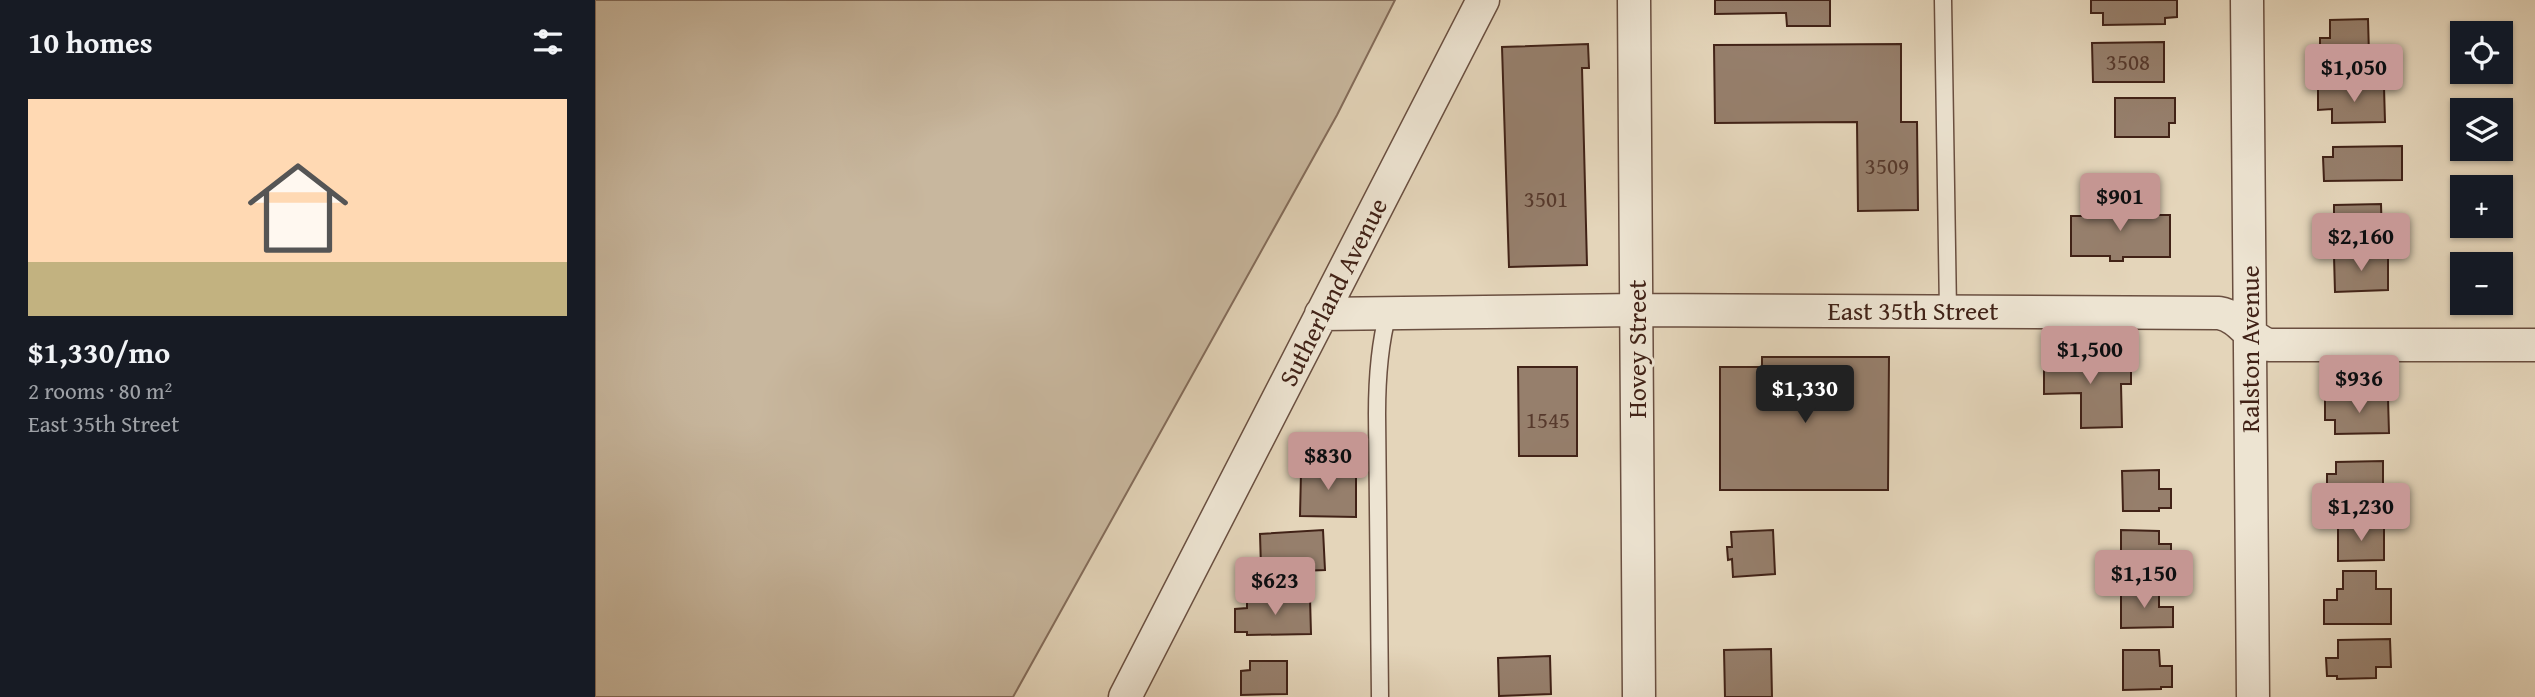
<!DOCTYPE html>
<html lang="en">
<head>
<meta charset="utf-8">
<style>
  :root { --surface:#171b24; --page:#242831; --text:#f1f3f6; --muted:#9ea1a6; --accent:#c59692 }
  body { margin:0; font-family:"Gentium Book Plus",serif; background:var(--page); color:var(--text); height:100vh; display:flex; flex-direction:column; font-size:26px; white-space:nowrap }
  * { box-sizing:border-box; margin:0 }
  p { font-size:23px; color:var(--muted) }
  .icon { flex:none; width:38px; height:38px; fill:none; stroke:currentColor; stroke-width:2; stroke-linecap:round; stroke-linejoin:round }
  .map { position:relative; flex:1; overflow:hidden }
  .drawer { display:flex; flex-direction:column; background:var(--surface); width:595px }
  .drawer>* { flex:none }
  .buttons { position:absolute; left:1855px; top:21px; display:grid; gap:14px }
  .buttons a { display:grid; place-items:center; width:63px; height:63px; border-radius:0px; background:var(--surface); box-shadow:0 2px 5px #0004; font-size:35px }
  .price { position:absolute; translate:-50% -60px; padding:0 16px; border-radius:7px; background:var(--accent); color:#111; font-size:23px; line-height:46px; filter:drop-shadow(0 2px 4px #0008) }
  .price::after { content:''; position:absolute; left:50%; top:42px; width:21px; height:16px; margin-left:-10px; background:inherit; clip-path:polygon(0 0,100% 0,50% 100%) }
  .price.on { background:#222; color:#fff }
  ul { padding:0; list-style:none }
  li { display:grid; align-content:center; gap:14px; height:371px; padding:0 28px }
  li span { display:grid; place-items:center; height:217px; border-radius:0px; color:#555 }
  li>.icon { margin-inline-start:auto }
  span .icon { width:126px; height:126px; fill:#fffc; stroke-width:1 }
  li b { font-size:30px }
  h2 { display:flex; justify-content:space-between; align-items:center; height:84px; padding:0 28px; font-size:30px }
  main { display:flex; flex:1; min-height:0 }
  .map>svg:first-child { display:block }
  .green { fill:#c8b79e; stroke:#846c5a; stroke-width:2 }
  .building { fill:#967f6c; stroke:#412217; stroke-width:2 }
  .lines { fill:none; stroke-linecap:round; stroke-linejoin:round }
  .lane-casing { stroke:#6a4f40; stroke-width:19 }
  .street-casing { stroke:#6a4f40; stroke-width:35 }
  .lane { stroke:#ede4d2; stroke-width:16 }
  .street { stroke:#ede4d2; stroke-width:32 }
  .labels { text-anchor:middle; stroke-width:6; stroke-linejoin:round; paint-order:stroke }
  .number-label { font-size:23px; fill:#56392c }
  .street-label { font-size:26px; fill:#412217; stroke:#ede4d2 }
</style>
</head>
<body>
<main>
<section class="drawer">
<h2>10 homes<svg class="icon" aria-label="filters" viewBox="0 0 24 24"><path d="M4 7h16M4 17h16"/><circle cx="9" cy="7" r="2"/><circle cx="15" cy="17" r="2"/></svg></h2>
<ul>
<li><span style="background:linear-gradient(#ffd9b3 75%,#c2b280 0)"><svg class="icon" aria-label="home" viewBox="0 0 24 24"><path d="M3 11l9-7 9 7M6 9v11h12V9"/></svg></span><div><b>$1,330/mo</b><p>2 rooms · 80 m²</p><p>East 35th Street</p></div></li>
</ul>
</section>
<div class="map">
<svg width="1940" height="697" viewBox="0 0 1940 697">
  <rect width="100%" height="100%" fill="#e4d5ba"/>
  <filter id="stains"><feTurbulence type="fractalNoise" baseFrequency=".00286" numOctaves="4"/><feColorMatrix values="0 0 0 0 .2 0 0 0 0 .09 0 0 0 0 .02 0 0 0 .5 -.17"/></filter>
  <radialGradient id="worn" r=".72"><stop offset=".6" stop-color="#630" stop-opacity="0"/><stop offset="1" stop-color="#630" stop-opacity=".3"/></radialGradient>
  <!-- green -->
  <path class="green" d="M0,0H800L742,115L418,697H0Z"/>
  <!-- building -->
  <path class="building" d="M1120,0H1235V26H1192L1191,13L1120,14Z
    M1496,0H1582V17L1570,18V24L1508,25V13H1496Z
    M1773,19L1774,55L1725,56V38H1735V20Z
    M1569,42V82H1498L1497,43Z
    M993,44L994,68H987L992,265L914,267L907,47Z
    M1306,44V122H1322L1323,210L1263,211L1262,122L1120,123L1119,45Z
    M1789,87L1790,122L1737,123V109L1723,110V89Z
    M1520,98H1580V123H1574V137H1520Z
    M1807,146V180L1729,181L1728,157H1738V147Z
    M1498,201H1530V216H1535V210H1546V215H1575V257H1528V261H1515V256H1476V216H1498Z
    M1786,204L1787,240L1739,241V205Z
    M1793,254V290L1740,292L1739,256Z
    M1526,356V365L1536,364V384H1526L1527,427L1486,428V393L1449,394V357Z
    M1167,357H1294L1293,490H1125V367H1167Z
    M923,367H982V456H924Z
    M1793,398L1794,433L1740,434V420H1730V399Z
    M1788,461V497H1732V474H1741V462Z
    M722,462H740V471H761V517L705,516L706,472H721Z
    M1564,470V489H1576V508H1564V511H1528L1527,471Z
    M1743,525H1789V560L1743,561Z
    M728,530L730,570L677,572V567L666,568L665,534Z
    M1178,530L1180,574L1138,577L1137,559L1133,560L1132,547H1137L1136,532Z
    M1526,530L1564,531V544H1576V566H1564V569H1526Z
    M1748,571H1781V589H1796V624H1729V600H1742V589H1748Z
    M1526,590H1564V607H1578V627L1526,628Z
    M715,598L716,634L652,635V632H640V609L652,608V599Z
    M1795,639L1796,667H1781V678L1742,679V676H1732L1731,658H1743V640Z
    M1176,649L1177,697H1130L1129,650Z
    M1528,650H1564L1565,666H1577V687H1566V689L1528,690Z
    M955,656L956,694L904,696L903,658Z
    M655,661H692V694L646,695V671L655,670Z"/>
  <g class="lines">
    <!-- lane casing -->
    <g class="lane-casing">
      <path id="lane" d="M1348,0L1353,311
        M785,697L782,414C782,379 784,346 793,313"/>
    </g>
    <!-- street casing -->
    <g class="street-casing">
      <path id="street" d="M1039,0L1044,697
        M1652,0L1658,697
        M726,314L1041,310L1624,313C1647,317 1654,340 1674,345H1940
        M530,697L888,0"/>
    </g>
    <!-- lane -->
    <use href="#lane" class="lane"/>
    <!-- street -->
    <use href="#street" class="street"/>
  </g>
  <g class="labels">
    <!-- number labels -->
    <g class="number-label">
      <text x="1533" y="70">3508</text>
      <text x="1292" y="174">3509</text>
      <text x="951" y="207">3501</text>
      <text x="953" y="428">1545</text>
    </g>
    <!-- street labels -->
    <g class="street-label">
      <text transform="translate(738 292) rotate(-63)" y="9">Sutherland Avenue</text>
      <text x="1318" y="320">East 35th Street</text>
      <text transform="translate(1042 349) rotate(-90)" y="9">Hovey Street</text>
      <text transform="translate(1655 349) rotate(-90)" y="9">Ralston Avenue</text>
    </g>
  </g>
  <rect width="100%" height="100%" filter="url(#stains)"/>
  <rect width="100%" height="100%" fill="url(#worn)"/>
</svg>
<div class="buttons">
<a><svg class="icon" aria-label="locate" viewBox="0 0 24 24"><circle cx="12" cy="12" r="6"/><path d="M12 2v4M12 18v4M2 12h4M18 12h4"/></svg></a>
<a><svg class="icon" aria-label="layers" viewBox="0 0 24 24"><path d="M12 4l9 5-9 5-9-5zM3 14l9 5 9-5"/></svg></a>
<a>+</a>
<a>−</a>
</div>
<b class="price" style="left:1759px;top:104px">$1,050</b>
<b class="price" style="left:1525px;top:233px">$901</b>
<b class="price" style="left:1766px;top:273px">$2,160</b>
<b class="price" style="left:1495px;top:386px">$1,500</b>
<b class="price" style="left:1764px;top:415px">$936</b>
<b class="price on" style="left:1210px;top:425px">$1,330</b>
<b class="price" style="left:733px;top:492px">$830</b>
<b class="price" style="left:1766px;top:543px">$1,230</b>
<b class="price" style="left:1549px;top:610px">$1,150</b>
<b class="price" style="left:680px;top:617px">$623</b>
</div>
</main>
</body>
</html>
